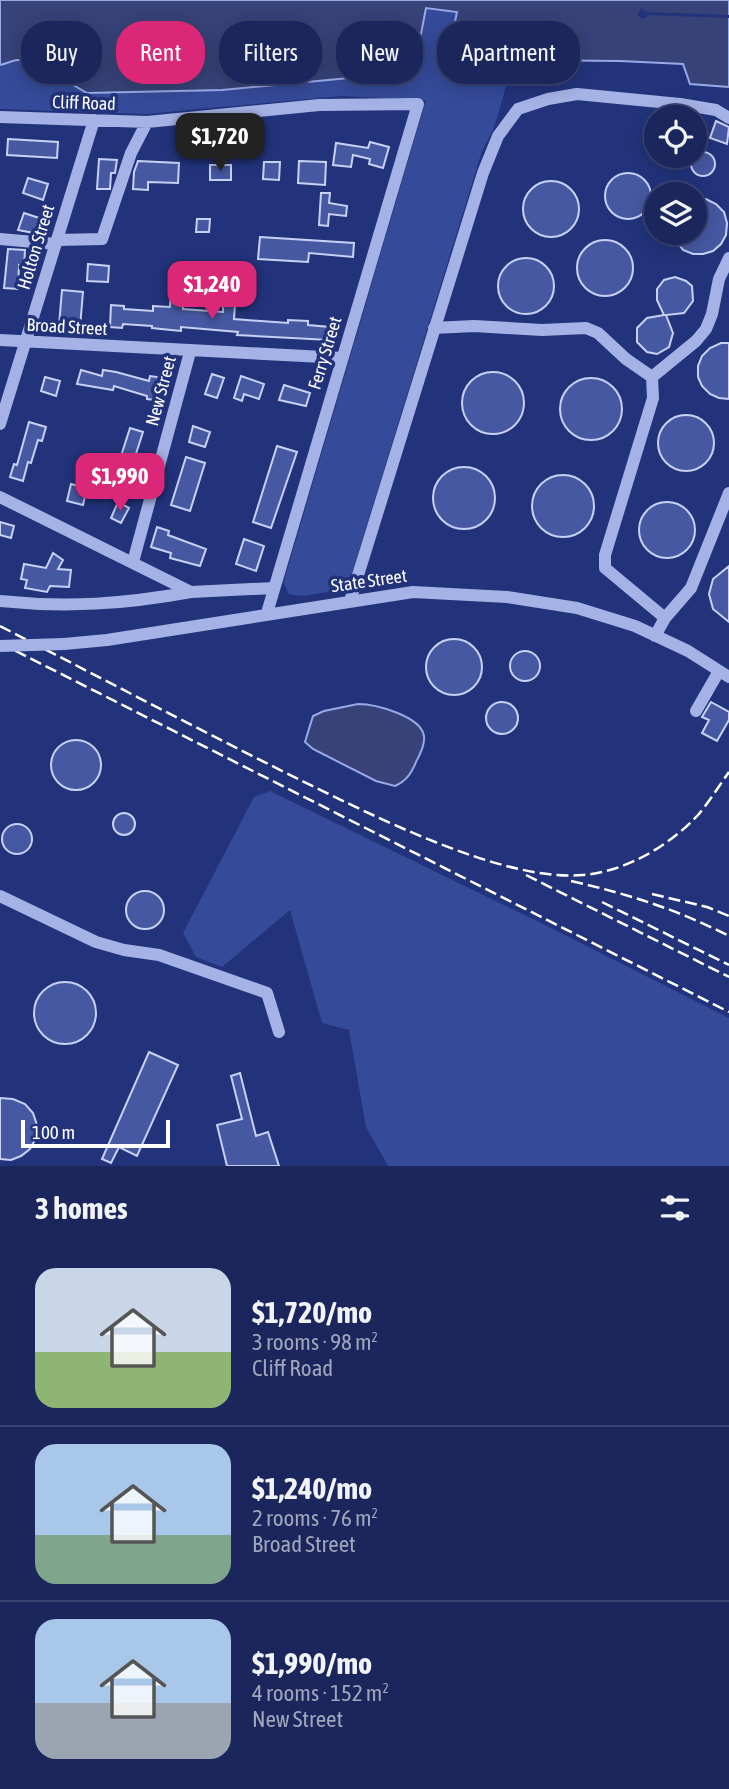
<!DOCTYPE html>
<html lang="en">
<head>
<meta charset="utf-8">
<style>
  :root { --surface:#1a265c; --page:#232e62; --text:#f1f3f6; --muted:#9fa5bb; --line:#384372; --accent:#db2777 }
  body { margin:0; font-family:"Asap Condensed",sans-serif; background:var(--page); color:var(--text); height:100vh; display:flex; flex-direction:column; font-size:26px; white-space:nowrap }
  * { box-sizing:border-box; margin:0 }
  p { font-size:23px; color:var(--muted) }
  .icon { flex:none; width:38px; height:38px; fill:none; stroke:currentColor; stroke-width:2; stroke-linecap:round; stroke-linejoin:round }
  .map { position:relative; height:1166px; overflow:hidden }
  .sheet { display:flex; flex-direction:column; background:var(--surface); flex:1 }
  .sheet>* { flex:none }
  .hud { position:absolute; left:21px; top:21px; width:688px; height:63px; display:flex; gap:14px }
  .tools { position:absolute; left:644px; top:105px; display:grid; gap:14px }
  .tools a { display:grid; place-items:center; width:63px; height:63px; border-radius:50%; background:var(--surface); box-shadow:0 4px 18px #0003,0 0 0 2px var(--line); font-size:35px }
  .scale { position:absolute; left:21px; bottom:18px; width:149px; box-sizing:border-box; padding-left:7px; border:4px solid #fff; border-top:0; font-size:19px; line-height:24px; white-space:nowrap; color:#fff; -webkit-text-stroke:5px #22337b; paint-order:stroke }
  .price { position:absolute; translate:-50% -60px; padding:0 16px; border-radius:14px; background:var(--accent); color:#fff; font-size:23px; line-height:46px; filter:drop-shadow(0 2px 4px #0008) }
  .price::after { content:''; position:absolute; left:50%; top:42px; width:21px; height:16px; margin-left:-10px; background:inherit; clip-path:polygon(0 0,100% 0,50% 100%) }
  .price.on { background:#222; color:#fff }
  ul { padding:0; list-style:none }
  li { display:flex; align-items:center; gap:21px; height:175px; padding:0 35px }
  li+li { border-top:2px solid var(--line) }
  li span { display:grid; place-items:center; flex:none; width:196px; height:140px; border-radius:21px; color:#555 }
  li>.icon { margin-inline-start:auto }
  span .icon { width:84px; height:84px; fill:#fffc; stroke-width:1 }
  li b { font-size:30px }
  h2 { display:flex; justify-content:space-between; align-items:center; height:84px; padding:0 35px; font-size:30px }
  .chip { padding:0 24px; border-radius:28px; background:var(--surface); box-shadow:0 4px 18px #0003,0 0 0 2px var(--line); font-size:24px; line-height:63px }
  .chip.on { background:var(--accent); color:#fff }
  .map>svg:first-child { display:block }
  .green { fill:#354a99 }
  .water { fill:#364278; stroke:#99a9e6; stroke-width:2 }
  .pier { fill:#22337b }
  .building { fill:#4658a2; stroke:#c8d1f4; stroke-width:2 }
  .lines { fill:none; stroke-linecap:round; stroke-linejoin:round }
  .minor { stroke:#a5b2e5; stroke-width:12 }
  .rail { stroke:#fff; stroke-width:2.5; stroke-dasharray:12 5; stroke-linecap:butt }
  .minor-bridge { stroke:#a5b2e5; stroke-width:12 }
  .labels { text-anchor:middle; stroke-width:7; stroke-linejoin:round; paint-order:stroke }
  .street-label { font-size:18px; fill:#fff; stroke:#22337b }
</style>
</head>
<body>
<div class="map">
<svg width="729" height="1166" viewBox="0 0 729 1166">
  <rect width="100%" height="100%" fill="#22337b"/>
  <!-- green -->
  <path class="green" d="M426,8L458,12L453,30L458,31L457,50L473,66L499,76L511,69L494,128L482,151L350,580L342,590L301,596L289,594L284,584L285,577L426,100L342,96L146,114L0,109V65C14,62 17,56 29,66L36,63L45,64L49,70L138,91L222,90L303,82L374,68L404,47L406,41L421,34Z
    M270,791L539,922L729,1018V1166H388L366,1127L349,1030L322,1023L290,910L222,967L196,957L183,933L254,797Z"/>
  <!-- water -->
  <path class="water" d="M0,0H729V87L690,84L683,64L620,61L523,60L499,76C480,73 470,64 457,50L458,32L453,31L457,12L426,8L421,34L406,41L403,62L374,68L370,76L222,90L87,93L63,79L64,73L49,70L45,64L36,63L31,67C15,55 17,61 0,65Z
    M358,704C375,704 421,716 424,736C425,745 420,754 416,762C411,774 406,781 395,786L376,781L313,749L305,742L313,716L324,711Z"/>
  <!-- pier -->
  <path class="pier" d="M641,8L648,12L729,15V18L649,15L643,19L637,15Z"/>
  <!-- building -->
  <path class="building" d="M716,121L729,127L727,144L710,138Z
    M8,139L58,142L57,158L7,155Z
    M370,142L389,147L383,168L369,164L370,159L353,155L351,167L333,165L336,143L368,148Z
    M691 164a12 12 0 1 1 24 0a12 12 0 1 1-24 0Z
    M99,159L117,160L115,173H111L110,189H97Z
    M138,161L179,163L178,183L148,182V190L133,189L134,172Z
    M299,161L326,162L325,185L298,183Z
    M264,162H280L279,180L263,179Z
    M210,165H231V180H210Z
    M605 196a23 23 0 1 1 46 0a23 23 0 1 1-46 0Z
    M28,178L48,184L43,200L23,193Z
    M523 209a28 28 0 1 1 56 0a28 28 0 1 1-56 0Z
    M321,193H330L329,203L347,206L346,216L329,214L328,226L319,225Z
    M695,199H706L716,204L724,212L727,223L726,235L721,244L713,251L703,254H693L683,250L671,233H695Z
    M24,213L39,218L34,233L18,230Z
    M197,219H210L209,232H196Z
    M260,237L354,243L353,257L309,253L308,262L258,259Z
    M577 268a28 28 0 1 1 56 0a28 28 0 1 1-56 0Z
    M8,249L25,250L24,266L19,265L18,289L4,288Z
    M498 286a28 28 0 1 1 56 0a28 28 0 1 1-56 0Z
    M88,264L109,266L108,282L87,281Z
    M675,277L686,281L692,286L693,301L684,313L666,315L673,333L669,347L657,354L647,352L637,342V328L647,318L664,315L657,300V289L664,280Z
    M171,287L184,288L183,309L223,312V305H235L234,319L288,323V320L308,321V325L330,327L329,340L237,335L238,332L181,327V331L171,330L152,328V326L123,324L122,328L110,327L111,305L124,306V309L153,311V306L170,307Z
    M62,290L83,292L80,327L59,325Z
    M721,343H729V399L719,398L710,394L702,386L698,377V366L702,356L710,348Z
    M81,370L102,376L103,370L116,372L149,381L150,376L165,378L162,401L147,399V396L114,386L113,390L77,384Z
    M462 403a31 31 0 1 1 62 0a31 31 0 1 1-62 0Z
    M212,374L224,378L217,398L205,394Z
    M241,376L264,384L259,399L244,394L242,401L234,398Z
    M45,377L60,381L56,396L41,391Z
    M560 409a31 31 0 1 1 62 0a31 31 0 1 1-62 0Z
    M284,385L310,393L306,406L279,400Z
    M658 443a28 28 0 1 1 56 0a28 28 0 1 1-56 0Z
    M29,422L46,427L42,441L38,440L31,463L28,462L23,481L10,477L14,464L17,465Z
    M193,426L210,432L205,447L189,442Z
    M130,428L143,432L124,491L111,487Z
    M277,446L297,452L271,528L253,522Z
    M186,457L205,463L190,511L171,505Z
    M433 498a31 31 0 1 1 62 0a31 31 0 1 1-62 0Z
    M532 506a31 31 0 1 1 62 0a31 31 0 1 1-62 0Z
    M71,484L87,488L83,505L67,501Z
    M639 530a28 28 0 1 1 56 0a28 28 0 1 1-56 0Z
    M118,502L129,508L121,523L111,518Z
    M0,522L14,526L11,538L0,535Z
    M157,527L169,531L168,535L206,549L200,566L170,558L171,553L151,547Z
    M244,539L264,546L256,571L236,564Z
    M53,553L63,560L58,569L71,570L69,587L50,586L47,592L25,588L27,580L21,579L24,564L46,568Z
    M729,566V622L713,609L709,594L713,579Z
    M426 667a28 28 0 1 1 56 0a28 28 0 1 1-56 0Z
    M510 666a15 15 0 1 1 30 0a15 15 0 1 1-30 0Z
    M486 718a16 16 0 1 1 32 0a16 16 0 1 1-32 0Z
    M711,702L729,712V720L717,741L702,733L709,720L702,717Z
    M51 765a25 25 0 1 1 50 0a25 25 0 1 1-50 0Z
    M113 824a11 11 0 1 1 22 0a11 11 0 1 1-22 0Z
    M2 839a15 15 0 1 1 30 0a15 15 0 1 1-30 0Z
    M126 910a19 19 0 1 1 38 0a19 19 0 1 1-38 0Z
    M34 1013a31 31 0 1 1 62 0a31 31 0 1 1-62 0Z
    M149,1052L178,1065L137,1156L119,1147L111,1163L102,1159Z
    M240,1073L256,1136L268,1132L279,1166H227L217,1125L242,1119L231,1076Z
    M0,1098L13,1099L25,1104L33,1113L37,1125L36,1138L30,1149L21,1156L11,1160L0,1159Z"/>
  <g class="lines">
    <!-- minor -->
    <path class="minor" d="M0,117L147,122L319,105L418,104L267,613
      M0,239L56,244
      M57,240L102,239L131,153L147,122
      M434,328L474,326L542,330L586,328L598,333L626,359L652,377L653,398L605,555V568L665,618
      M0,340L342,358
      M652,377L696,341L706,329L712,314L719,279L729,258
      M0,424L94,120
      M0,497L191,592L274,588
      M133,562L190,352
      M0,601C67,608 125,604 191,592
      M350,601L483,173L498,136L518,109L548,99L577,94L680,104L716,110L729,118
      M655,636L665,618L691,588L729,493
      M64,644L107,640L413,592L507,597L577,608L635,626L688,651L729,677
      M696,711L719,671
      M0,896L96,942L124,950L159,955L267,993L279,1032"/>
    <!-- rail -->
    <path class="rail" d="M0,626C99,677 198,729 298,779C370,814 502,882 582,875C625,872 669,846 698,815C709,802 719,786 729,772
      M0,643L729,1012
      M526,875L729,977
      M571,881C628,894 676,909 729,936
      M652,894L707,907L729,916
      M602,902L729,965"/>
    <!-- minor-bridge -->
    <path class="minor-bridge" d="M0,646L64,644"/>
  </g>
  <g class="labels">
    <!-- street labels -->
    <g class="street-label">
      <text transform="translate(84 103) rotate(2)" y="6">Cliff Road</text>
      <text transform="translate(36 247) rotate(-73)" y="6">Holton Street</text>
      <text transform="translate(67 327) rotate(3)" y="6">Broad Street</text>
      <text transform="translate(325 353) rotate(-73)" y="6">Ferry Street</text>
      <text transform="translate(161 391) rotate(-75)" y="6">New Street</text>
      <text transform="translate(369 581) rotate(-8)" y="6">State Street</text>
    </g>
  </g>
</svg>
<div class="tools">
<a><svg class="icon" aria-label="locate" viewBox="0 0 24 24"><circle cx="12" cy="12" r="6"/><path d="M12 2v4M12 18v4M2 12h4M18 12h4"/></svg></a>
<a><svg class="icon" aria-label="layers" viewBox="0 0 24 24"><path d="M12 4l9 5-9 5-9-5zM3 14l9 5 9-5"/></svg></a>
</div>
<div class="scale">100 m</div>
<b class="price on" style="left:220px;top:173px">$1,720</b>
<b class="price" style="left:212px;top:321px">$1,240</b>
<b class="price" style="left:120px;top:513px">$1,990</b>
<div class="hud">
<a class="chip">Buy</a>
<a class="chip on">Rent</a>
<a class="chip">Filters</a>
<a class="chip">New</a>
<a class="chip">Apartment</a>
</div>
</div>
<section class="sheet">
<h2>3 homes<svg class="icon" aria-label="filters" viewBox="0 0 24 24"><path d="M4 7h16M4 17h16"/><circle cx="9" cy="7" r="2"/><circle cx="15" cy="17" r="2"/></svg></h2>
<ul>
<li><span style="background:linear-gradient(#c9d6e8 60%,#8fb573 0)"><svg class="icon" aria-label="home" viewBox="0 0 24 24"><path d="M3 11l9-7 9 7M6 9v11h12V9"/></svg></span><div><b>$1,720/mo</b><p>3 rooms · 98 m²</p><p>Cliff Road</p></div></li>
<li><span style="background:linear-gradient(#a9c7e8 65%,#7fa58c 0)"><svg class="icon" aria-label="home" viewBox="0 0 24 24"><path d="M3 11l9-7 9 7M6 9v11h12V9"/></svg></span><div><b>$1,240/mo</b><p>2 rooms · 76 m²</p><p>Broad Street</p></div></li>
<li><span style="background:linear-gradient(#a9c7e8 60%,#9aa5b1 0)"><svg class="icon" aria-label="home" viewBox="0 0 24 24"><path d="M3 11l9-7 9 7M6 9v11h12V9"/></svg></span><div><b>$1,990/mo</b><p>4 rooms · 152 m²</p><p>New Street</p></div></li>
</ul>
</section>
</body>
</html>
